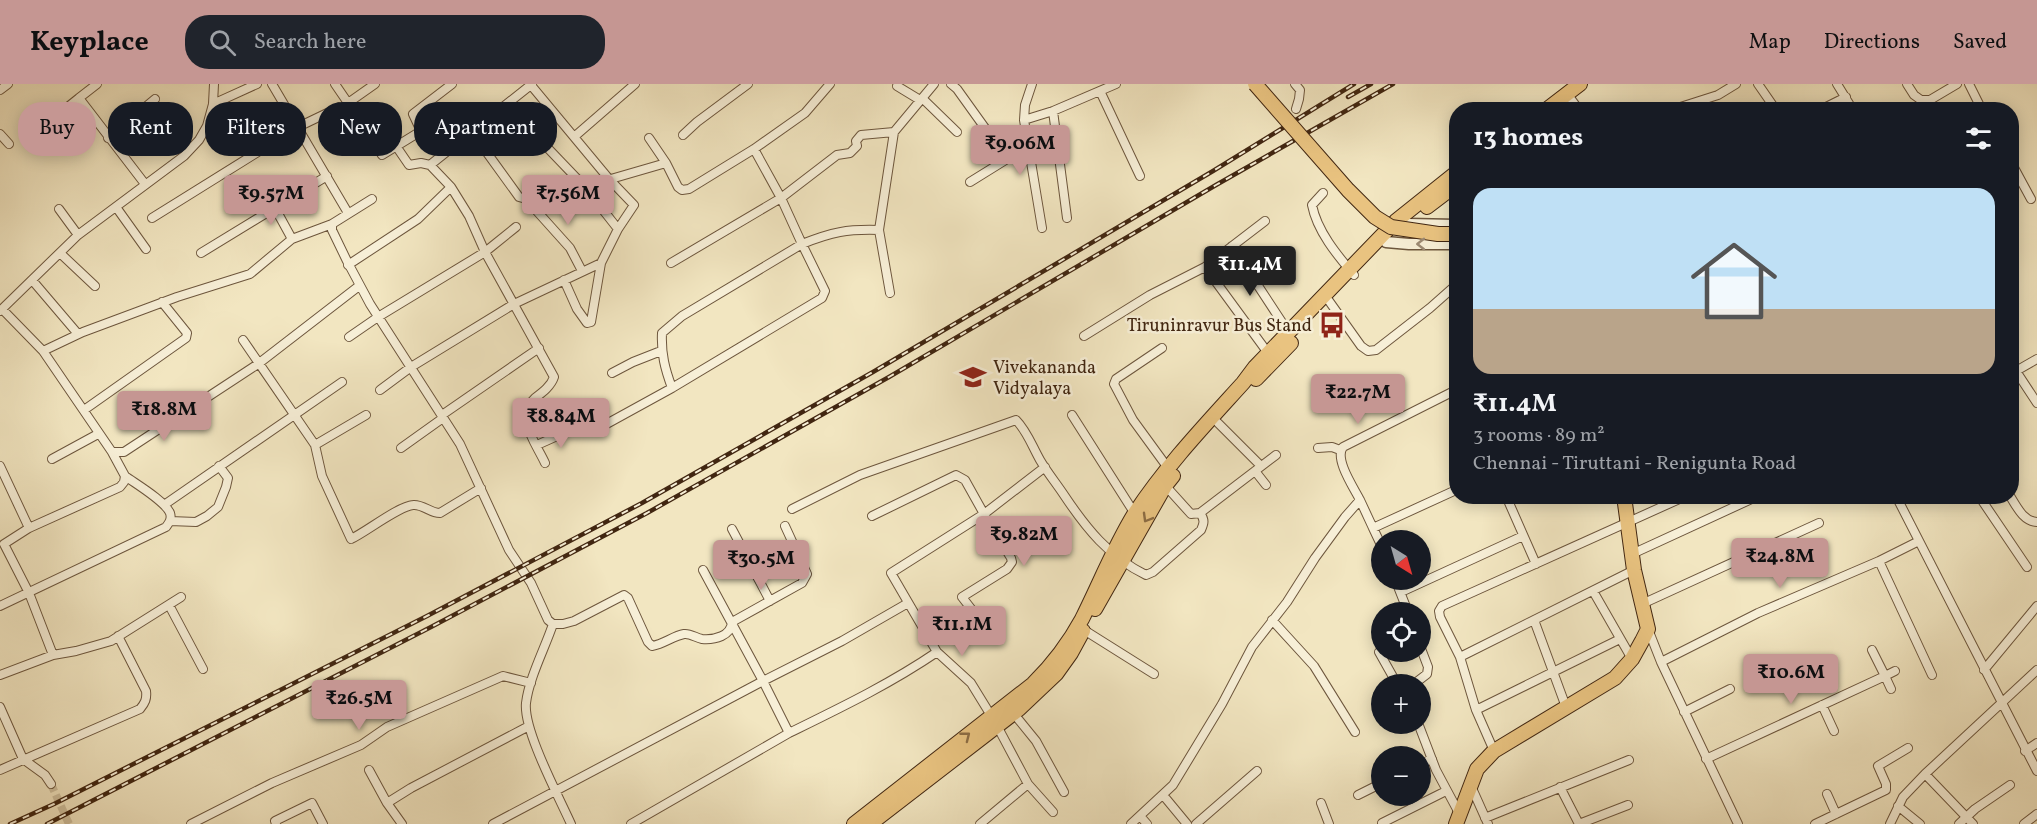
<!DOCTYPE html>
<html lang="en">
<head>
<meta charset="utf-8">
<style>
  :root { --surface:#171b24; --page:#20242c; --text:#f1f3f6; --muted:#9ea1a6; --accent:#c59692 }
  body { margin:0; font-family:Vollkorn,serif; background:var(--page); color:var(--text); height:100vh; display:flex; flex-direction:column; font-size:22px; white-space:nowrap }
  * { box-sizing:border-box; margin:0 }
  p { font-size:20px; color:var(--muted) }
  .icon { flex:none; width:33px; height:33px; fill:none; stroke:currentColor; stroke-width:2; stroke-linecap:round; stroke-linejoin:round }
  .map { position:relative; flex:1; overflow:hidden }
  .side { position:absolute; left:1449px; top:18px; width:570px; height:402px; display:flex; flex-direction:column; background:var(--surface); border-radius:24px; box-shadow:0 3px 15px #0003 }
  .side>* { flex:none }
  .banner { position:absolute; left:18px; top:18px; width:570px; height:54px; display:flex; gap:12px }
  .needle { width:39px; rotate:143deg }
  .buttons { position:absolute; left:1371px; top:446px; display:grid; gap:12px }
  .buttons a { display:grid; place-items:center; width:60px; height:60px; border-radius:50%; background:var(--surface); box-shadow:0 3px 15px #0003; font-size:30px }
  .price { position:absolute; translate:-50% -51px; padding:0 14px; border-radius:6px; background:var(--accent); color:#111; font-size:20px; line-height:39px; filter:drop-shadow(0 2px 3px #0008) }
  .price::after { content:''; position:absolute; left:50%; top:36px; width:18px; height:14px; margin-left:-9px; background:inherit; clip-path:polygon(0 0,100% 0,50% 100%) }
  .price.on { background:#222; color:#fff }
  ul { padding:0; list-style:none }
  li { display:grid; align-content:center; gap:12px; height:318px; padding:0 24px }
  li span { display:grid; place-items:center; height:186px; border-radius:18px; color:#555 }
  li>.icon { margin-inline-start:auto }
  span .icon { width:108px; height:108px; fill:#fffc; stroke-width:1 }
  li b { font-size:26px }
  h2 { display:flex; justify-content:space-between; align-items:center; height:72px; padding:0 24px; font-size:26px }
  .chip { padding:0 21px; border-radius:24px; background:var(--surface); box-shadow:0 3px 15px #0003; font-size:21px; line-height:54px }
  .chip.on { background:var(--accent); color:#111 }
  header { display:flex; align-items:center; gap:36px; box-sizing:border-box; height:84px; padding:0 30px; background:var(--accent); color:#111 }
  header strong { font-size:28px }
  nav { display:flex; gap:33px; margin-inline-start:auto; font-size:21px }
  .search { width:420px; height:54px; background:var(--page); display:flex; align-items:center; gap:15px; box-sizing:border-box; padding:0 21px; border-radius:24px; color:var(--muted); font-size:22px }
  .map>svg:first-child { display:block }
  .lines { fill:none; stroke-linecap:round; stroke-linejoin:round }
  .minor-tunnel { stroke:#cfc09e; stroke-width:8; stroke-dasharray:8 4; stroke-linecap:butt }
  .minor-casing { stroke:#6d563d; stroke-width:10 }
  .tertiary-casing { stroke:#6d563d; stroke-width:13 }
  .primary-casing { stroke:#412611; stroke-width:16 }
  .trunk-casing { stroke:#412611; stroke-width:16 }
  .minor { stroke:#f7efd7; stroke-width:8 }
  .tertiary { stroke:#f7efd7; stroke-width:10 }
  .primary { stroke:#e9c380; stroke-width:14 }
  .trunk { stroke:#e9c380; stroke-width:14 }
  .rail-casing { stroke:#412611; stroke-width:4.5 }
  .rail { stroke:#f7efd7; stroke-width:2; stroke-dasharray:7; stroke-linecap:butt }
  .primary-bridge-casing { stroke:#412611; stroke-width:16; stroke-linecap:butt }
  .primary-bridge { stroke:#e9c380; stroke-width:14 }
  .oneway { stroke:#9c8a74 }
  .oneway2 { stroke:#8d6d43 }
  .labels { text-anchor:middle; stroke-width:5; stroke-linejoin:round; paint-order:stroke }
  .poi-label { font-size:18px; fill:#412611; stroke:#f7efd7; text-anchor:end }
</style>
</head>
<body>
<header>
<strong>Keyplace</strong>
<div class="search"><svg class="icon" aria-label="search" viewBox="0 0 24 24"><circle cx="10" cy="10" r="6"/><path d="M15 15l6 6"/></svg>Search here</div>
<nav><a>Map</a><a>Directions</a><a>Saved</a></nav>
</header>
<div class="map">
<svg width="2037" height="740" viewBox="0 0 2037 740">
  <rect width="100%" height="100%" fill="#f2e6c1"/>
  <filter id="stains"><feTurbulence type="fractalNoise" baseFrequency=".00333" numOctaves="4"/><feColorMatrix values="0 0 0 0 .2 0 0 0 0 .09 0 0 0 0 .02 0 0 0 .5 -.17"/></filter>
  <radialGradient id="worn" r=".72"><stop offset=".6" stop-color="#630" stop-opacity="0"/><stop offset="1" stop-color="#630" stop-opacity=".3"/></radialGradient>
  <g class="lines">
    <!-- minor-tunnel -->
    <path class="minor-tunnel" d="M51,700L69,740"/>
    <!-- minor casing -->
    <g class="minor-casing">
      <path id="minor" d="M97,0L79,14L145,100
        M272,0L348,129
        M335,0L348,19L375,0
        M530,0L609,95L634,121L618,145L601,179L591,238L587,239L577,225L564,196
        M951,0L957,5L990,51
        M1032,0L1025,21L1024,36L1042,144
        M1295,0L1300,6L1299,15L1296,25
        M1758,0L1776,26
        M1837,0L1853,26
        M1907,0L1914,11L1921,16H1930L1957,0
        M1969,0L1982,26
        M897,2L920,16
        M0,6L8,0
        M1100,7L1140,92
        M922,14L957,48
        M1571,15L1579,26
        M213,20L257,0
        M1671,26L1718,11L1736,0
        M1820,26L1846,13
        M1053,27L1067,134
        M54,34L79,14
        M1024,36L1053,27L1116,0
        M472,48L519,113L526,115L559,110L666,79
        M0,50L9,60
        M683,51L697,38L748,0
        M574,53L635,0
        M108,54L155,15
        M649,54L666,79L678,103L682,106L689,105L754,65L805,29L830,0
        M540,56L585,103L618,145
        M396,62L409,81L421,79L430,81L532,0
        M2012,80L2031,115
        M970,98L1028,62
        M451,103L469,132L485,168L554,293C551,302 543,308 535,314C514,333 536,359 545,379
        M1323,109L1312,121C1317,147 1337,171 1354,191
        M372,115L332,140V146L347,177L370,220L460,360L509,466L531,499L548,536L553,540H563L574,537L624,511L628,514L648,558L652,562C664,560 673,552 684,550C690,549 696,554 702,555C715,556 731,552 732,538L802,499L807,490L785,442
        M526,115L570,164L582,187
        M116,123L146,165
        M275,124L292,155
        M59,125L78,151
        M152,134L298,43L348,19L382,71L421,47L413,30L452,0
        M879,146C847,145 832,148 802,160L781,114L837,71L850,69L857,62L856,57L861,51L894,48
        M802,160L825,207L822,214L672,304C665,285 661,270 662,249L682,232Z
        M1232,162L1289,249
        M60,169L95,202
        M201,169L327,92
        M671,179L781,114L754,65
        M348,181L418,135L451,103L430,81
        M1205,183L1265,137
        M32,196L78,250
        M890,209L879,146L894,48L934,0
        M1329,217L1361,262L1368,267L1376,266L1430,224L1456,201
        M3,226L43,267L112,368H124L258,280L359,202
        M0,227L78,151L184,72L199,56L207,42L213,20L214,0
        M1084,252L1150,211L1205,183L1268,269
        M349,253L378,233L485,168L516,143
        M243,256L315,361L322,392L351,455C366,448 399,422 413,421C423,420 430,429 440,429L481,404
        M1162,264L1116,295L1114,300L1133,336L1168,384
        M43,267L83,248L177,213L250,190L292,155L332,140
        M2012,281L2037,319
        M2016,287L2037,275
        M612,289L633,278L661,267
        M380,306L411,283L514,220L601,179
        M84,326L186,254L187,249L162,218
        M442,331L539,264
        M1072,331L1135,430
        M1218,339L1261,382
        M601,343L672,304
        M315,361L366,331
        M537,361L575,344
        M401,364L443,334
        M1318,364L1332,363L1340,366
        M52,375L98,350
        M0,382L29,444L4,460L29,509L53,571L0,591
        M1255,387L1266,401
        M1163,399L1191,430L1200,429L1276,371
        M1506,412L1536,480
        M1896,412L2037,687
        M1979,412L2027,483
        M2010,412C2017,423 2023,437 2037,438
        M1360,416C1354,404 1334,375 1343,363L1456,306
        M164,421L342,298
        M792,425L860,391L1016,336C1027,347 1032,362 1040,376C1047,388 1056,399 1064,411C1086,444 1109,473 1146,491L1153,488L1201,446C1204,439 1205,436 1200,429
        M872,432L956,391L965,396L984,430L1011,474L1012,478L1007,485L962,513L979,535
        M170,437L196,438L207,432L218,423L226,403L228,394L219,382
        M29,444L120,403L124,398L125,392L112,368
        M1373,444L1382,463
        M732,445L770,517
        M1632,470L1758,412
        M1879,477L1932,591
        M1395,495L1408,528
        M1593,507L1632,575
        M1401,508L1523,452
        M908,519L842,557L763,597L789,649C840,624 890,600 937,568
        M1642,520L1819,439
        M169,521L203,585
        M0,522L166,443C169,439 172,435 170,429C165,417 136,400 125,392
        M1272,536L1314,582L1355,648
        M1534,536L1566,623
        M553,540C545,564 529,594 526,619C523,646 559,713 571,740
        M1648,545L1661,578L1758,529L1879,477L1919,457
        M1084,546L1154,590
        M1379,568L1397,600
        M53,571L76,567L111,557L181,513
        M1460,573L1440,533L1439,527L1442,522L1686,412
        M1661,578L1738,740
        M1984,586L2037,522
        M1414,600L1427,590L1428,583L1420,562
        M1891,605L1885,592L1895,587
        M1822,621L1834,647
        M0,623L23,675L45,691L51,700
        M1476,626L1620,555
        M1684,628L1730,605
        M1014,630L1036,657L1064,708
        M1418,639L1436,686L1459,729
        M1494,667L1476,626L1460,573L1634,486
        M2025,667L2037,659
        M1706,675L1885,592L1872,566
        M1420,680L1432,675
        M0,686L140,625C145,619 147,615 146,607L118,552
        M369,686L387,719L402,740
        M1925,690L1973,740
        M1028,700L1053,728
        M1471,702L1488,740
        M1560,703L1579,740
        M1827,710L1836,730
        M1163,711L1187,740
        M1358,711L1382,699
        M387,719L411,704L529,642
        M1321,719L1329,740
        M1898,722L1920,740
        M1140,732L1147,740
        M1485,734L1629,676
        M1382,739L1446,707
        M191,740L272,699L361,661L387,643L503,592L531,599
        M276,740L275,737L312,719L323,740
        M493,740L763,597L703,486
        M631,740L789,649
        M980,740L1028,700L995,638L971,599L937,568L891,489L984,430L1045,383
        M1131,740L1173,701L1222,620L1252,563L1287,518L1315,474L1345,433L1360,416L1373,444L1456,406
        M1196,740L1257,687
        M1579,740L1628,721
        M1815,740L1886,706V700L1878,682L1908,664
        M1890,740L1903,713L1925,690L2037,586
        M1959,740L1975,725L2010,701
        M2024,740L2037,730"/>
    </g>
    <!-- tertiary casing -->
    <g class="tertiary-casing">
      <path id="tertiary" d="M1408,140L1456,141
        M1386,158L1409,160H1456"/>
    </g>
    <!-- primary casing -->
    <g class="primary-casing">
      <path id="primary" d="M1456,740L1477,685L1494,667L1615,594L1632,575L1642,557L1648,545L1634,486L1624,412"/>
    </g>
    <!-- trunk casing -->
    <g class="trunk-casing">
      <path id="trunk" d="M1546,26L1580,0
        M1427,123L1456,101
        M1256,295L1291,259
        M1095,525L1165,402L1173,392
        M854,740L1033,600C1052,581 1069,559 1082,535C1100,499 1114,463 1135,429C1166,382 1205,341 1243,299L1255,283L1396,137L1456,89
        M870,740L1019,625L1056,590L1071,569L1083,547"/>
    </g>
    <!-- minor -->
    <use href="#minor" class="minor"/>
    <!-- tertiary -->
    <use href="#tertiary" class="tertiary"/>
    <!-- primary -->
    <use href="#primary" class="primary"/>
    <!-- trunk -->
    <use href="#trunk" class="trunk"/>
    <!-- rail casing -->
    <g class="rail-casing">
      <path id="rail" d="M1348,13L1371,0
        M10,740L54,720L427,532L642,419L873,288L1213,87L1354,0
        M47,740L431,543L647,429L889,293L1216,101L1393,0"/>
    </g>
    <!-- rail -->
    <use href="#rail" class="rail"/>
    <!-- primary-bridge casing -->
    <g class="primary-bridge-casing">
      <path id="primary-bridge" d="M1255,0L1348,106L1375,133L1391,143L1438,150H1456"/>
    </g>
    <!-- primary-bridge -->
    <use href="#primary-bridge" class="primary-bridge"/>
  </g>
  <!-- one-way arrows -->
  <defs><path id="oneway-chevron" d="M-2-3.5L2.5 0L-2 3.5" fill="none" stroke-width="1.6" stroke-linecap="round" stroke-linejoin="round" transform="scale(1.5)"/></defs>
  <use class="oneway" href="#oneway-chevron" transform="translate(1421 160) rotate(180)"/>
  <g class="oneway2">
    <use href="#oneway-chevron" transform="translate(1147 434) rotate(120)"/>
    <use href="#oneway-chevron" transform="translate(966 652) rotate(-38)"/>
  </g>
  <!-- icons -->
  <defs>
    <g id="bus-bare" transform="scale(2.07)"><path d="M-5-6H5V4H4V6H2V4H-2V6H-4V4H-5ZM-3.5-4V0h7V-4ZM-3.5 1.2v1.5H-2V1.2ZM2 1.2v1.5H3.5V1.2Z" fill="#8f2418" stroke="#f7efd7" stroke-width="2.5" paint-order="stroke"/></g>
    <g id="school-bare" transform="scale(2.07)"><path d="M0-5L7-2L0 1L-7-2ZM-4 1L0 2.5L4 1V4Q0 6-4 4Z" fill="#8f2418" stroke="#f7efd7" stroke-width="2.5" paint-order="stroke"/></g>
  </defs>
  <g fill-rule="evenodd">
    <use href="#bus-bare" x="1332" y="241"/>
    <use href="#school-bare" x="973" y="293"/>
  </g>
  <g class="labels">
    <!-- poi labels -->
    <g class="poi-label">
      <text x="1312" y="247">Tiruninravur Bus Stand</text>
      <text x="993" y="289" text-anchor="start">Vivekananda<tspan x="993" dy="21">Vidyalaya</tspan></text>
    </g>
  </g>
  <rect width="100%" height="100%" filter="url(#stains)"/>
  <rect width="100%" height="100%" fill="url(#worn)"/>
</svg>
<div class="buttons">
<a><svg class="needle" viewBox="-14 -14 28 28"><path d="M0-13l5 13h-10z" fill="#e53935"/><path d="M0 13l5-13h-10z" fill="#9ea1a6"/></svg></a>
<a><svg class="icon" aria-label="locate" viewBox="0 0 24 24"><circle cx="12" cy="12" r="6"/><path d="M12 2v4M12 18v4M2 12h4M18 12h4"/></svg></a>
<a>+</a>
<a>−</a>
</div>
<b class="price" style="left:1020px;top:92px">₹9.06M</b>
<b class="price" style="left:271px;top:142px">₹9.57M</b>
<b class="price" style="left:568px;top:142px">₹7.56M</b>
<b class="price on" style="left:1250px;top:213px">₹11.4M</b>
<b class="price" style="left:1358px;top:341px">₹22.7M</b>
<b class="price" style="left:164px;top:358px">₹18.8M</b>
<b class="price" style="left:561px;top:365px">₹8.84M</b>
<b class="price" style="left:1024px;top:483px">₹9.82M</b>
<b class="price" style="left:1780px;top:505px">₹24.8M</b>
<b class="price" style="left:761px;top:507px">₹30.5M</b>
<b class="price" style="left:962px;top:573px">₹11.1M</b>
<b class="price" style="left:1791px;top:621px">₹10.6M</b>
<b class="price" style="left:359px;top:647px">₹26.5M</b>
<div class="banner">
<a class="chip on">Buy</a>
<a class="chip">Rent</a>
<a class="chip">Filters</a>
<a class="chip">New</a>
<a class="chip">Apartment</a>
</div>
<section class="side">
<h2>13 homes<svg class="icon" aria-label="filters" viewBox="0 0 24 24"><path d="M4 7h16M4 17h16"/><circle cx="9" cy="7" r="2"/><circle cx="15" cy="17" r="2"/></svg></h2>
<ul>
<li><span style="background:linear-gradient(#bfe0f5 65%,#b9a48a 0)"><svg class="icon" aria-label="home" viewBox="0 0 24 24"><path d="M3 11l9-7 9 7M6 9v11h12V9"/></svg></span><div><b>₹11.4M</b><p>3 rooms · 89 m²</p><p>Chennai - Tiruttani - Renigunta Road</p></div></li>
</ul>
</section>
</div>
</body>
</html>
